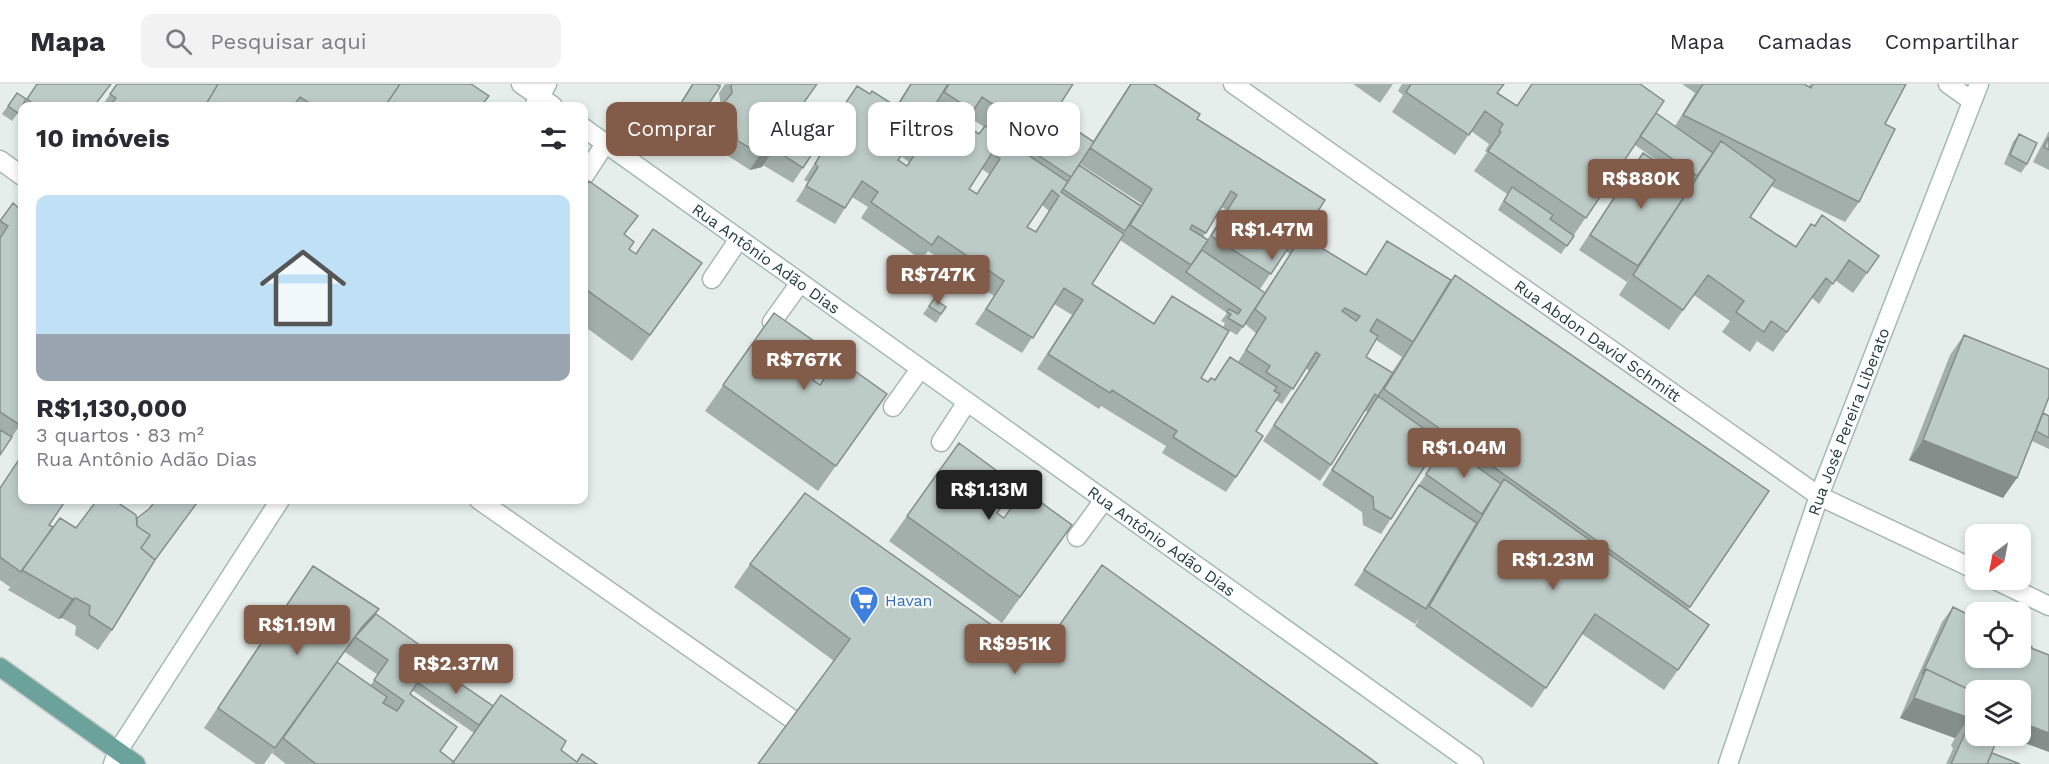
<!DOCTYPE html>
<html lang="pt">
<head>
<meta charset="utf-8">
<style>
  :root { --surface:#fff; --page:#f2f2f3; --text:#2b2b33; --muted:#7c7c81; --line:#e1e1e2; --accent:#835c49 }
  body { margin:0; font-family:"Work Sans",sans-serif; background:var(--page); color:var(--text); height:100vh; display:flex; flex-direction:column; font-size:22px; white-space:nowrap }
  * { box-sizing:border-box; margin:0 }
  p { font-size:20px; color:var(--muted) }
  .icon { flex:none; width:33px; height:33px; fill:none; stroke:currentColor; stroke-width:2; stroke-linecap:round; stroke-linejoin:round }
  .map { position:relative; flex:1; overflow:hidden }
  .details { position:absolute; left:18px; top:18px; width:570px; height:402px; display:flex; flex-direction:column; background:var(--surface); border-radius:12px; box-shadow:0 3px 9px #0003 }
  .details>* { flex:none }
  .top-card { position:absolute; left:606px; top:18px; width:570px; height:54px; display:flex; gap:12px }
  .needle { width:39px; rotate:212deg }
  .controls { position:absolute; left:1965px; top:440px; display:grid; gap:12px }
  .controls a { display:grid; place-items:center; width:66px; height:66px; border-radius:12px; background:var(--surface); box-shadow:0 3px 9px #0003; font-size:30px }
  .price { position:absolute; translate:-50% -51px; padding:0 14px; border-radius:6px; background:var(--accent); color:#fff; font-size:20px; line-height:39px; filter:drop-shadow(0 2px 3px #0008) }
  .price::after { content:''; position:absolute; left:50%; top:36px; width:18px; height:14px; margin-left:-9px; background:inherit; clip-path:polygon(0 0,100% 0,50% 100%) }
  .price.selected { background:#222; color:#fff }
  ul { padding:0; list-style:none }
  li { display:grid; align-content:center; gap:12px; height:318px; padding:0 18px }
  li span { display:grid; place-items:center; height:186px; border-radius:12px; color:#555 }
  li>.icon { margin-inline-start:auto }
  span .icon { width:108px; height:108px; fill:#fffc; stroke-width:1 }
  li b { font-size:26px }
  h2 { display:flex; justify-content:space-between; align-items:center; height:72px; padding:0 18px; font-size:26px }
  .tag { padding:0 21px; border-radius:12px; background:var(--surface); box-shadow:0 3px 9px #0003; font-size:21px; line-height:54px }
  .tag.selected { background:var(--accent); color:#fff }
  header { display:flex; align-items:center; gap:36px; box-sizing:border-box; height:84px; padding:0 30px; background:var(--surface); border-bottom:2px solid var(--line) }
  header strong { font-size:28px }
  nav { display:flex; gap:33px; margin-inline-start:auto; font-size:21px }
  .search { width:420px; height:54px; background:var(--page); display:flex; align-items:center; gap:15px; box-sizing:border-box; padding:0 21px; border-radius:12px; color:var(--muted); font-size:22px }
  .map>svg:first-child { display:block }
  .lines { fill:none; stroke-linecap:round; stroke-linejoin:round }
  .service-casing { stroke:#a7b6b3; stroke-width:21 }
  .minor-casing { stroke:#a7b6b3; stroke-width:21 }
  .secondary-casing { stroke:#a3b9b4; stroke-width:21 }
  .primary-casing { stroke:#c2c9c8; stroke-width:21 }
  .path { stroke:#86b0a9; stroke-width:4; stroke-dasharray:3 4.5; stroke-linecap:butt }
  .service { stroke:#fff; stroke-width:18 }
  .minor { stroke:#fff; stroke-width:18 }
  .secondary { stroke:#fff; stroke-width:18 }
  .primary { stroke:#6ba29b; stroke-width:18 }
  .wall { fill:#a3afab; fill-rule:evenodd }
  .shaded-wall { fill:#848e8b }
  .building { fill:#bdcbc7; stroke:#848e8b; stroke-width:1.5; fill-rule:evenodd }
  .labels { text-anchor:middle; stroke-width:4.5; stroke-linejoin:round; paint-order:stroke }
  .street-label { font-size:16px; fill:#243f3c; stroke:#f6faf8 }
  .shop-label { font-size:16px; fill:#366cbe; stroke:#f6faf8; text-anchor:start }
</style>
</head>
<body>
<header>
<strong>Mapa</strong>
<div class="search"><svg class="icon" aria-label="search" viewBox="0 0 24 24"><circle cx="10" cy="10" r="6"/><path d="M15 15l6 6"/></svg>Pesquisar aqui</div>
<nav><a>Mapa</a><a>Camadas</a><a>Compartilhar</a></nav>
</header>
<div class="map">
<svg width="2049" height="680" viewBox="0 0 2049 680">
  <rect width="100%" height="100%" fill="#e5eeeb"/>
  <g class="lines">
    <!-- service casing -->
    <g class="service-casing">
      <path id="service" d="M584,92L605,60
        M712,195L739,155
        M772,238L800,199
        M893,323L920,285
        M941,358L967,318
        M479,416L792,635
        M1077,453L1104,416"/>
    </g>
    <!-- minor casing -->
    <g class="minor-casing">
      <g id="minor">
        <path d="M521,0L540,13L547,0"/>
        <path id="s1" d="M1233,0L1819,412L1976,486"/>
        <path d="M1948,0L1972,17"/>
        <path d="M0,76L22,92"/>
        <path d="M1993,495L2049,522"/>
      </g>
    </g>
    <!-- secondary casing -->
    <g class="secondary-casing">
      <g id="secondary">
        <path d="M534,22L540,13L553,22"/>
        <path id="s2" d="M584,44L1474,680"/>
        <path d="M113,680L118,667L280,416"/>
        <path id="s3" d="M1728,680L1819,412L1979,0"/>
      </g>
    </g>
    <!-- primary casing -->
    <g class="primary-casing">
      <path id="primary" d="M0,583L136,680"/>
    </g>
    <!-- path -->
    <path class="path" d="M831,279L839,267"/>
    <!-- service -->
    <use href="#service" class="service"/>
    <!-- minor -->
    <use href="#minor" class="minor"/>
    <!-- secondary -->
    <use href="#secondary" class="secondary"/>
    <!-- primary -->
    <use href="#primary" class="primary"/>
  </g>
  <!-- wall -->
  <path class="wall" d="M111,0L94,22H22V35L17,30L12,37L2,30L17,9L26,15Z
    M117,0L481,22H102Z
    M692,0H722L692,44L672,32Z
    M725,0H817L802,21L830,41L870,10L896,22L910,0H1073L1053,31L1093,57L1130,0H1154L1197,35L1302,152L1365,191L1387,157L1769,407L1688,526L1709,541L1664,606L1582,550L1532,624L1415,542L1420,533L1415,540L1354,501L1435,376L1431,373L1381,450L1363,441L1362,428L1322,401L1367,328L1365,326L1331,381L1320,397L1263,357L1309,287L1306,284L1282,320L1276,316L1256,347L1236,393L1226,408L1162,369L1166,362L1101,322L1099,325L1037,285L1072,231L1054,220L1022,269L975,240L994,212L928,167L922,176L861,134L868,123L852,113L835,140L796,117L808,98L804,96L819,72L813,68L793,99L763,81L762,83L750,86L728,72L725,55L706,43L721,22L719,9ZM969,33L984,43L979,50L964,40ZM901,72L909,78L907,82L898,76ZM1080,80L1142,120L1141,121L1079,81ZM982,85L989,90L977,110L969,105ZM1042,121L1049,127L1035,148L1027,143ZM1222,123L1226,126L1207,156L1203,153ZM1120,156L1227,229L1221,237L1225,239L1223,243L1237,251L1252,230L1245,240L1256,249L1238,278L1230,273L1214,296L1208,298L1201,294L1172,212L1153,240L1092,200ZM1286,167L1290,170L1264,209L1240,193L1260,205ZM1376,256L1402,273L1392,288L1366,273Z
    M1353,0H1393L1380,19Z
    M1402,0H1504L1497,9L1516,22L1656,29L1675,42L1695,9L1682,0H1804L1809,2L1810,0H1906L1885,40L1859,118L1845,138L1771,102L1750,133L1795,163L1811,140L1879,172L1853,209L1835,196L1819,220L1812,214L1773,268L1757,257L1750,268L1722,248L1730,237L1694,211L1669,246L1619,211L1633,189L1627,198L1579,166L1643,69L1682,94L1635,61L1561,170L1498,126L1507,110L1474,87L1487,68L1485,67L1489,60L1471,47L1455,71L1392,28L1403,11L1398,7Z
    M2049,47V86L2033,78Z
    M2019,50L2027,80L2021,89L2004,80L2013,58Z
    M584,105L625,150L629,166L636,170L702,179L632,277L584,242Z
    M13,119L22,127V347L18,344L0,371V137Z
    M934,215L946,223L936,239L923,230Z
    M774,229L808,280L813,296L820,301L887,310L818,407L705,327Z
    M1964,251L2043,329L2049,332V365L2032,357L2003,414L1909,376L1950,271Z
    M959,359L994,415L997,429L1004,434L1072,441L1002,539L889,457Z
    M0,403L53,443L76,444L137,434L153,480L112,546L98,566L75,551L76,542L62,534L58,535L8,506L22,487L10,503L0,496Z
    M750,480L1037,573L1378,680L834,577L734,503Z
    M299,502L379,525L376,530L433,581L493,622L561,666L576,678L582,670L597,680H286L272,669L281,656L264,680H256L204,644ZM349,562L345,568L378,591L370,602L337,578ZM412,606L474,649L454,678L440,667L410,610Z
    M1953,523L1968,534L1976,606L1992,669L2020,680H1946L1953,665L1951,661L1955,654L1900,634L1912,605L1942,538Z"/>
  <!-- shaded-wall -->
  <path class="shaded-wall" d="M772,68L762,83L750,86L760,70Z
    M1923,356L2017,394L2003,414L1909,376Z
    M76,514L62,534L58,535L72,515Z
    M1914,614L1969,634L1955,654L1900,634Z
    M2020,638L2049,649V668L2003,651H2020Z"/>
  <!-- building -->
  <path class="building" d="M37,0H111L94,22H37L27,15Z
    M117,0H218L205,22H110L116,14L110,10Z
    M218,0H400L385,22H314L300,13L293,22H205Z
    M400,0H471L489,12L481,22H385Z
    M693,0H716L720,3L698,36L678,24Z
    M731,0H817L802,21L831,41L857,2L870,10L872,7L897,23L911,0H948L935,21L979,50L985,42L1068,98L1061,108L1124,150L1092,200L1154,240L1172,212L1229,247L1201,294L1208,298L1211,294L1215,296L1230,273L1277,303L1274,307L1280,310L1256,347L1263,352L1236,393L1173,353L1177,347L1112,306L1110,309L1048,270L1083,216L1064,204L1033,254L986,225L1004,197L938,152L932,161L871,118L878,108L862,97L845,124L806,102L818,83L815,80L829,56L823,53L803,84L774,65L772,68L760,70L738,57L736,40L716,28L732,9ZM912,57L920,63L907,82L898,76ZM992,69L1000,75L977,110L969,105ZM1052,106L1059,112L1036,148L1027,143Z
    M949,0H1073L1053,31L1094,58L1071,93L996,43L1005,28L982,13L973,27L944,8Z
    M1131,0H1154L1200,30L1197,35L1325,116L1302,152L1366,191L1387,157L1451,196L1413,258L1377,235L1370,247L1378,252L1366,273L1393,289L1378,312L1375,310L1331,381L1274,341L1320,271L1316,268L1293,305L1266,288L1270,282L1246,266L1266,234L1255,225L1300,155L1296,152L1271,190L1211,152L1237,111L1231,107L1206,149L1192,141L1190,145L1208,156L1191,181L1130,141L1152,105L1090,64ZM1345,224L1360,232L1356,237L1342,227Z
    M1411,0H1504L1497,9L1517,22L1532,0H1640L1664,17L1586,134L1488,67L1501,48L1499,47L1503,40L1485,27L1469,51L1406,8Z
    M1703,0H1804L1811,4L1813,0H1906L1885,40L1895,45L1859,118L1683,31Z
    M17,9L26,15L18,29L8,22Z
    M1656,29L1713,69L1697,92L1640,52Z
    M2019,50L2037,59L2027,80L2010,71Z
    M2049,53V66L2044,63Z
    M1721,57L1775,96L1750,133L1796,163L1811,140L1815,142L1822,131L1879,172L1867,189L1849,176L1833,200L1826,194L1787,248L1771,237L1764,248L1736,228L1744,217L1708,191L1683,226L1633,191Z
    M1643,69L1692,101L1638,182L1590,151Z
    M1079,81L1141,122L1125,147L1063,105Z
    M589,97L638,132L624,150L634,158L629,165L636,170L653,145L702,179L650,251L584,204V105Z
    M1512,103L1553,131L1550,135L1574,152L1567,162L1504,117Z
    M13,119L22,127V338L20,341L0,328V154L8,142L0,137Z
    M1202,166L1265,209L1243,243L1228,234L1231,230L1227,228L1229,225L1238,230L1241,226L1186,188Z
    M1455,191L1769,407L1690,523L1384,305Z
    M934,215L946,223L941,230L929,222Z
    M774,229L821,262L808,280L819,288L813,296L820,301L838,275L887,310L836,382L723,301Z
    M1964,251L2049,285V313L2017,394L1923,356Z
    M1378,312L1441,357L1391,435L1374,425L1373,413L1332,386Z
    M2043,329L2049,332V354L2036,347Z
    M0,346L12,353L0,371Z
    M959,359L1008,395L994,415L1003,421L997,429L1004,434L1024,406L1072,441L1020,513L907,432Z
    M1446,361L1501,400L1482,430L1426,390Z
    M22,371V416H66L49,441L53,443L21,488L0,473V404Z
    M1504,395L1709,541L1678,586L1595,530L1546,604L1429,522Z
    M1419,401L1477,439L1426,525L1364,486Z
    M805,409L1037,573L1102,481L1378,680H758L850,555L750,480Z
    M97,416H114L136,431L137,442L150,451L141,464L155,476L112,546L89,531L90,522L76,514L72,515L22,486L60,434L76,444Z
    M156,416H199L155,476L141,464L150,451L137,442V434L149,425Z
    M313,482L379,525L362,543L275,664L218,624Z
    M1953,523L1969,531L1968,534L1976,537V573H2020V558L2032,563L2031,564L2049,571V649L2020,638V606H1976V609L1926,585L1922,590Z
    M376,530L438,574L422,591L410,610L457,643L440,667L454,678L452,680H316L283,654L337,578L387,613L383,619L397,627L404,617L374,596L388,576L355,553Z
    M433,581L493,622L479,641L417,598Z
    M1926,585L1976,609V651H1999L1987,680H1951L1967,645L1965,641L1969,634L1914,614Z
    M501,611L566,657L561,666L577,678L582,670L597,680H452Z
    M1992,669L2020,680H1987Z"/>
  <!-- icons -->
  <defs>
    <g id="supermarket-pin" transform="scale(1.5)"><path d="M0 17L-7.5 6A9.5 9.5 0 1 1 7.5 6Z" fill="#3f7fe0" stroke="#f6faf8"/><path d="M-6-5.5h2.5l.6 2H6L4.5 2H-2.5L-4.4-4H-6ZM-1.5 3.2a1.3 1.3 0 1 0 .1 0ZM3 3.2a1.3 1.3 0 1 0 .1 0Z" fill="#fff"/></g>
  </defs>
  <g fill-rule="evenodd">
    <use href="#supermarket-pin" x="864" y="516"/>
  </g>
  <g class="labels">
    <!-- street labels -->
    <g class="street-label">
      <text dy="6" stroke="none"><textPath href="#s2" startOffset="224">Rua Antônio Adão Dias</textPath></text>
      <text dy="6" stroke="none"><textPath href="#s1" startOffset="446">Rua Abdon David Schmitt</textPath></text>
      <text dy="6" stroke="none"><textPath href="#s3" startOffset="363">Rua José Pereira Liberato</textPath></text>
      <text dy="6" stroke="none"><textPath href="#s2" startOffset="710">Rua Antônio Adão Dias</textPath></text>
    </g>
    <!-- shop labels -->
    <g class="shop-label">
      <text x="885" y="522">Havan</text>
    </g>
  </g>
</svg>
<div class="controls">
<a><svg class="needle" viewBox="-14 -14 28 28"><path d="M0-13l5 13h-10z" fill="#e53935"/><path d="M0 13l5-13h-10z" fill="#7c7c81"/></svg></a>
<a><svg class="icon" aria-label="locate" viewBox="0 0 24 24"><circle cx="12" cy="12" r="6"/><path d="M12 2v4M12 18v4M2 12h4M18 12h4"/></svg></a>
<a><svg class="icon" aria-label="layers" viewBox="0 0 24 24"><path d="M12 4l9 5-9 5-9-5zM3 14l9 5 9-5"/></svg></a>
</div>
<b class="price" style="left:1641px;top:126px">R$880K</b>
<b class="price" style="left:1272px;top:177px">R$1.47M</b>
<b class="price" style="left:938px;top:222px">R$747K</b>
<b class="price" style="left:804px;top:307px">R$767K</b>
<b class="price" style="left:1464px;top:395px">R$1.04M</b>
<b class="price selected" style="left:989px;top:437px">R$1.13M</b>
<b class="price" style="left:1553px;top:507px">R$1.23M</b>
<b class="price" style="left:297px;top:572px">R$1.19M</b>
<b class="price" style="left:1015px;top:591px">R$951K</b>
<b class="price" style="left:456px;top:611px">R$2.37M</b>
<div class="top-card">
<a class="tag selected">Comprar</a>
<a class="tag">Alugar</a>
<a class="tag">Filtros</a>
<a class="tag">Novo</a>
</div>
<section class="details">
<h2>10 imóveis<svg class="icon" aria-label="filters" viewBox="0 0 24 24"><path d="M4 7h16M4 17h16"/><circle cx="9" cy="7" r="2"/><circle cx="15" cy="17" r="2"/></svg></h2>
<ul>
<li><span style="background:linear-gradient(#bfe0f5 75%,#9aa5b1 0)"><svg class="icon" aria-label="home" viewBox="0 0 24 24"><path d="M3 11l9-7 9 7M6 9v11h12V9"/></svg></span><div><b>R$1,130,000</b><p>3 quartos · 83 m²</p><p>Rua Antônio Adão Dias</p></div></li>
</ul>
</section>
</div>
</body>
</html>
